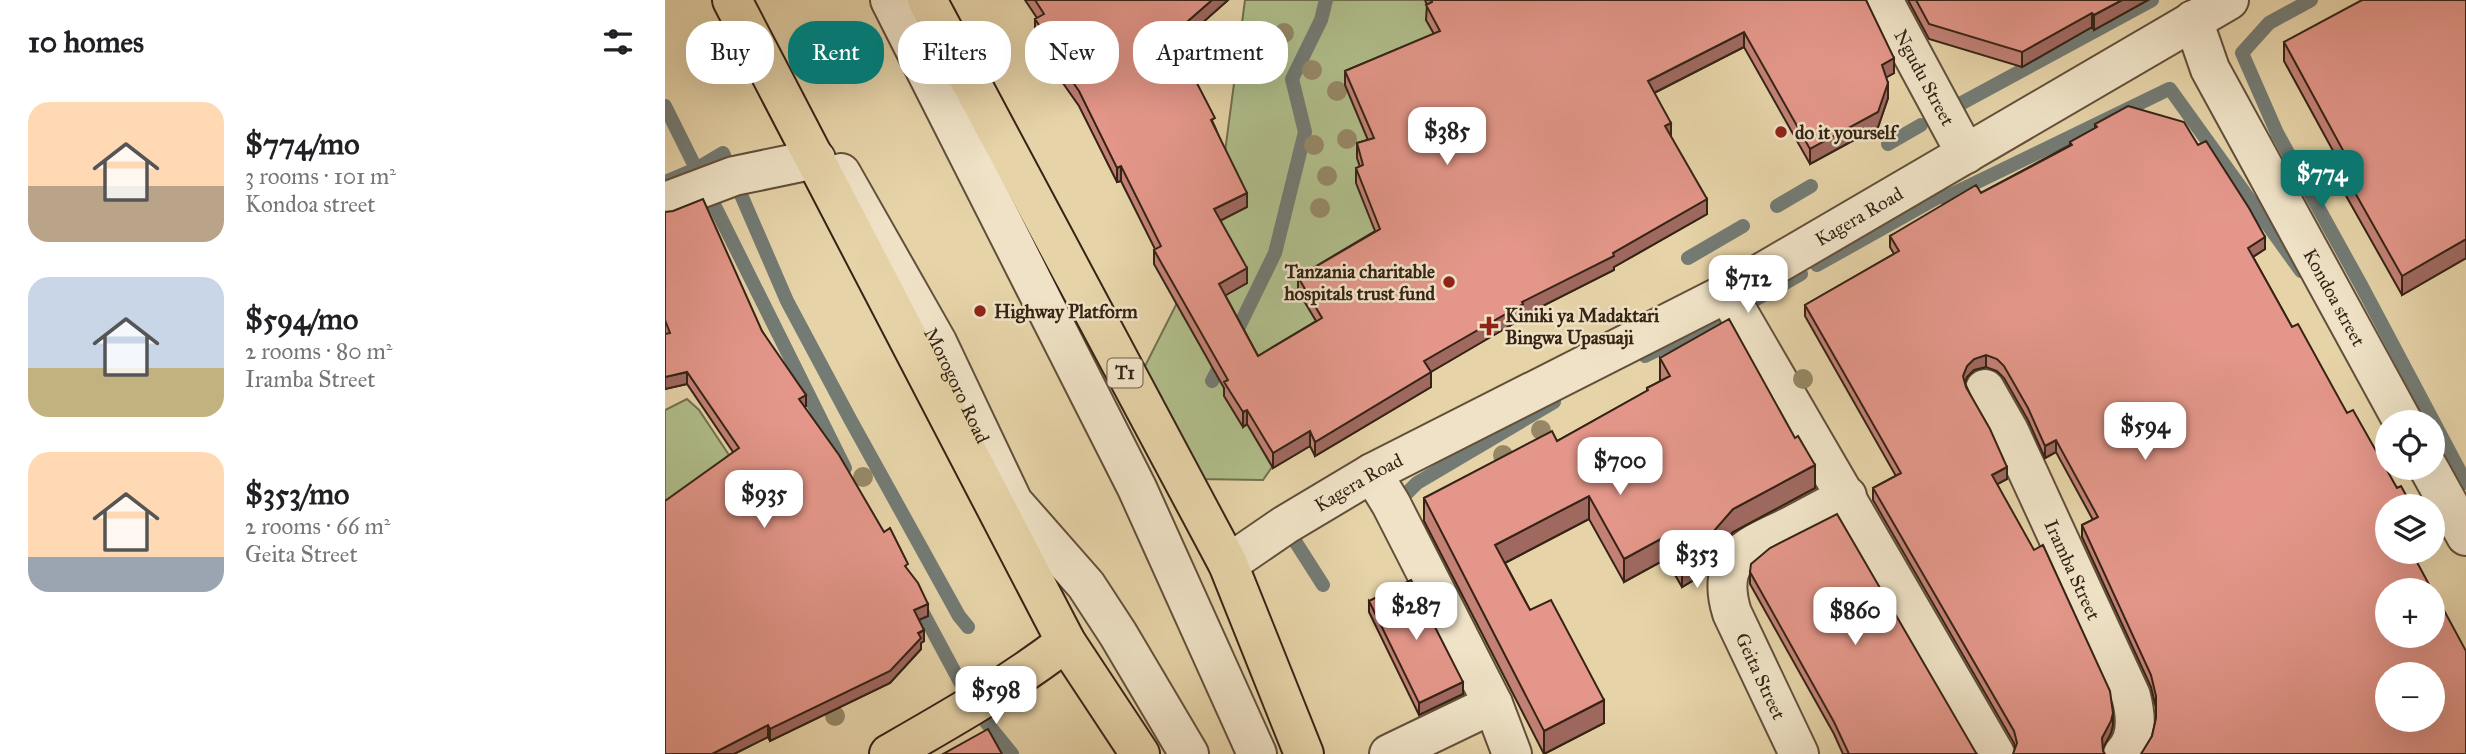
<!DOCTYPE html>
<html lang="en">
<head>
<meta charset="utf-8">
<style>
  :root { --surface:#fff; --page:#f2f2f2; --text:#202124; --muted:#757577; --accent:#0f766e }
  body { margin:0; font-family:"IM FELL Great Primer",serif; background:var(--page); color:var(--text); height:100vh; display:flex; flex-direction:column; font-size:26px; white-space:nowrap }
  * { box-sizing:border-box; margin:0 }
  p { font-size:23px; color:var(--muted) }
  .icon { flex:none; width:38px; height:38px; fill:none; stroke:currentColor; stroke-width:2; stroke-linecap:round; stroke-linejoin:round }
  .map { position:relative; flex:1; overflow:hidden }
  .panel { display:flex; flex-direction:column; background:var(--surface); width:665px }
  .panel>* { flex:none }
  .guide { position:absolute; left:21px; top:21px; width:665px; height:63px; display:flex; gap:14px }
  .tools { position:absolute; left:1710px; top:410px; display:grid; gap:14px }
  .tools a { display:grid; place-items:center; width:70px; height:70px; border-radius:50%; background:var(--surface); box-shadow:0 7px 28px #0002; font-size:35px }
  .price { position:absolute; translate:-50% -60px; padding:0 16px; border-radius:14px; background:#fff; color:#222; font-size:23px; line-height:46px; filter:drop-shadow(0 2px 4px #0008) }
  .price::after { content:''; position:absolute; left:50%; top:42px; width:21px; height:16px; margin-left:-10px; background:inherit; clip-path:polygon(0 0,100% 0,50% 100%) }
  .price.selected { background:var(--accent); color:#fff }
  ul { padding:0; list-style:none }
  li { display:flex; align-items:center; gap:21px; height:175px; padding:0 28px }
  li span { display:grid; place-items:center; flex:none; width:196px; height:140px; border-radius:21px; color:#555 }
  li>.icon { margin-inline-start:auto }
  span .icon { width:84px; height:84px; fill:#fffc; stroke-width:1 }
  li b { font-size:30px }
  h2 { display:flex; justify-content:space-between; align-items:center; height:84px; padding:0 28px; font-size:30px }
  .chip { padding:0 24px; border-radius:28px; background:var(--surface); box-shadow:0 7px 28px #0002; font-size:24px; line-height:63px }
  .chip.selected { background:var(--accent); color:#fff }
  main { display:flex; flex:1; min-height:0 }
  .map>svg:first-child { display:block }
  .green { fill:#b0be8b; stroke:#737050; stroke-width:2 }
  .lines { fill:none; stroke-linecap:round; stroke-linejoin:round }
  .stream { stroke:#737b74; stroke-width:14 }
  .minor-casing { stroke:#624f3a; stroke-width:42 }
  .major-casing { stroke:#362315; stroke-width:42 }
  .highway-casing { stroke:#362315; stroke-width:42 }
  .minor { stroke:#efe2c6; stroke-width:38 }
  .major { stroke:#e6d3a8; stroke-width:38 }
  .highway { stroke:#e6d3a8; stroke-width:38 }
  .tree { fill:#968867 }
  .wall { fill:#c38176; stroke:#362315; stroke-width:2 }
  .shaded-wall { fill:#9f6960; stroke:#362315; stroke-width:2 }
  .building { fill:#e39689; stroke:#362315; stroke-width:2; fill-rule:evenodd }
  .poi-dot { fill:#8f2418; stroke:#efe2c6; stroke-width:2.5 }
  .labels { text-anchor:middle; stroke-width:5; stroke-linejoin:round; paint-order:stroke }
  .shield { fill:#efe2c6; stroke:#6e5c4a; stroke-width:2 }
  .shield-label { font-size:18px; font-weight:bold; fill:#362315 }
  .street-label { font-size:19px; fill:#362315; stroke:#efe2c6 }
  .poi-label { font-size:19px; font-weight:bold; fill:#362315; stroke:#efe2c6; text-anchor:start }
</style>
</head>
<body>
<main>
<section class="panel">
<h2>10 homes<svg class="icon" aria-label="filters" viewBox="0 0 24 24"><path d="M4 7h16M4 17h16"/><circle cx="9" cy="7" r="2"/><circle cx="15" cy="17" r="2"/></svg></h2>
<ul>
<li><span style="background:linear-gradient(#ffd9b3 60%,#b9a48a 0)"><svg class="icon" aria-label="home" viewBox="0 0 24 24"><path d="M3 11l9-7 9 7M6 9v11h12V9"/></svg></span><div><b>$774/mo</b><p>3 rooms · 101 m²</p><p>Kondoa street</p></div></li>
<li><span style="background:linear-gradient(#c9d6e8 65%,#c2b280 0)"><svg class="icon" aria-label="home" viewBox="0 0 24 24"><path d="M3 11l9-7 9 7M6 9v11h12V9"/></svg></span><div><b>$594/mo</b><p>2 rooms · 80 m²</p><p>Iramba Street</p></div></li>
<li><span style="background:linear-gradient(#ffd9b3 75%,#9aa5b1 0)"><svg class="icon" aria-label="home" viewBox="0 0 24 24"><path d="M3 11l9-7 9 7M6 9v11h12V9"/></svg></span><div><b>$353/mo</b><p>2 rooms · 66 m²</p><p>Geita Street</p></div></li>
</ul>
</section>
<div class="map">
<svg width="1801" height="754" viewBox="0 0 1801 754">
  <rect width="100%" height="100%" fill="#e6d3a8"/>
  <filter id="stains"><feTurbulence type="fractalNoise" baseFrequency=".00286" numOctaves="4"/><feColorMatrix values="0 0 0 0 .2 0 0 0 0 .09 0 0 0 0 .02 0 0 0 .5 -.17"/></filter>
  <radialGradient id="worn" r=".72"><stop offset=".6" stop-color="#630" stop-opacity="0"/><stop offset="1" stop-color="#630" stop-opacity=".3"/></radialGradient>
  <!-- green -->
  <path class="green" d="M580,0H859L760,106L644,414L598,480L531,479L478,370L550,228Z
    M22,399L34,410L64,455L0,509V410Z"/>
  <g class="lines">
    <!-- stream -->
    <path class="stream" d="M1646,0L1604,23L1577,53L1612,133L1696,285L1801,483
      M1505,89L1636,271
      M1295,104L1487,0
      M0,106L180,468
      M1223,144L1256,125
      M0,182L31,169L58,153L122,301L185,419L294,616L303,627
      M1112,206L1146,186
      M1023,258L1078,226
      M1152,265L1277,195L1279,198L1306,185L1504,89
      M1088,301L1136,274
      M568,339L610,253L640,132L627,79L656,20L661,0
      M980,356L1067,313
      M547,381L559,358
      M742,493L752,483L889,402
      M621,527L658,585
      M251,600L308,706L347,754"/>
    <!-- minor casing -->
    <g class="minor-casing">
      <g id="minor">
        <path d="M225,0L472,488L592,754"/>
        <path id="s1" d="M1218,0L1301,154"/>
        <path id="s2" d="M1528,20L1545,69L1738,422"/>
        <path id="s3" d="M176,173L272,342L348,502L421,585L453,634L524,754"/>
        <path d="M0,202L69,176L151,159"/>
        <path d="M1062,293L1330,754"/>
        <path id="s4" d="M1320,389L1344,431L1466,696C1471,715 1473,739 1458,754"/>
        <path d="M1763,467L1801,536"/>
        <path d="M707,473L726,504L828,704L847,754"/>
        <path id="s5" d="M563,564L620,525L707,473L1062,293L1564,0"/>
        <path d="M724,754L828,704"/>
        <path d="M1134,754L1067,613C1050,558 1081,547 1124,527C1143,517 1163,506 1182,496"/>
      </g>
    </g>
    <!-- major casing -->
    <g class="major-casing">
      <path id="major" d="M224,754C285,719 345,685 401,642"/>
    </g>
    <!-- highway casing -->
    <g class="highway-casing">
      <path id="highway" d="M67,0L401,642L475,754
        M262,0L563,564L639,754"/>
    </g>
    <!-- minor -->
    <use href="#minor" class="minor"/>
    <!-- major -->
    <use href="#major" class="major"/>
    <!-- highway -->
    <use href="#highway" class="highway"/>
  </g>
  <!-- trees -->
  <g class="tree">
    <circle cx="619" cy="33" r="10"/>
    <circle cx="647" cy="70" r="10"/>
    <circle cx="672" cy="91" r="10"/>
    <circle cx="682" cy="139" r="10"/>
    <circle cx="649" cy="145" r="10"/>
    <circle cx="662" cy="176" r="10"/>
    <circle cx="655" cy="208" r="10"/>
    <circle cx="1138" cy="379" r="10"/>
    <circle cx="876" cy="430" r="10"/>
    <circle cx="838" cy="455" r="10"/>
    <circle cx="198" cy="477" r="10"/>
    <circle cx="170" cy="716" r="10"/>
  </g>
  <!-- wall -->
  <path class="wall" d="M360,0H563L512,45L550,127L582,207L555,220L582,283L560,295L593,356L651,321L633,291V277L710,231L691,183V168L695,167L692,158V143L703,140L680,85V71L769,34L761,20L762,5L760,0H1201L1229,73L1221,77L1223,98L1213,127L1145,164L1079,47L989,93L1006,137L1042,214L949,267V270L858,316V318L765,372L766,387L650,456L645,446L608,468L582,424L578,427L559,396V388L489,264V250L490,249L456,181L452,182L414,106L388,69V61L370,34V19L372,18Z
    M1243,0H1483L1429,30L1427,27L1357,67L1264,39Z
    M1801,0V258L1737,295L1671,178V159L1672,158L1619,61V42Z
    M1430,124L1533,145L1600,249L1588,257L1627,327L1682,413L1767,551V553L1487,736L1491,719V708L1486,687L1417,537V525L1428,520L1391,452L1380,458L1363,420L1339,378L1332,371L1321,367L1309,370L1302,377L1300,383L1342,479L1332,484L1448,725L1446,733L1438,748H1350L1349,743L1208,500V488L1231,476L1140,316V305L1229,254L1225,247V236L1316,193L1405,145V142L1430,128Z
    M0,212L97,331L141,406L139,407L243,571L263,616L253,620L259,641L256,643V649L225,683L105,741L103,737L69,754H0L68,452L22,384L0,389Z
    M995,358L1150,488L1068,532L1048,555L1042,572L1017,587L1001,559L959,582L924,519L840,563L865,610L939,723L879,754L759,521V498L892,441L982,391V388L995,382Z
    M1085,572L1312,754H1178L1169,734L1085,584Z
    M704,601L798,694L754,715L704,612Z"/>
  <!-- shaded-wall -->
  <path class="shaded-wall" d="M547,0H563L507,50V35Z
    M1457,0H1483L1429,30V15Z
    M1427,13V27L1357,67V52Z
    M1079,32V47L983,96V81Z
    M1229,58V73L1217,80V65Z
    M1223,83V98L1213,127L1145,164V149Z
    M1006,123V138L1000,126Z
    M456,166V181L452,182V168Z
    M582,193V207L549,224V209Z
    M1042,199V214L949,267V270L858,316V318L759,376V361L857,302L948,253Z
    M1600,237V249L1583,260V248Z
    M1801,239V258L1737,295V276Z
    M582,268V283L554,299V284Z
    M1321,355V367L1309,370L1302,377L1298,388V376L1302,366L1309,359Z
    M22,372V384L0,389V377Z
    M766,372V387L650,456V442Z
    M141,395V406L134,411V399Z
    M582,410V424L578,427V412Z
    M645,431V446L608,468V453Z
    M1391,440V452L1380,458V446Z
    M1150,465V488L1068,532L1048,555L1042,572L1017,587V564L1068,509Z
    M1342,467V479L1327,487V475Z
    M924,496V519L830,568V545Z
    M1001,536V559L959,582V559Z
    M1751,551H1767V553L1747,565V553Z
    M263,604V616L249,622V610Z
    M259,630V641L256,643V649L225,683L105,741V729Z
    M798,682V694L754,715V703Z
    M939,700V723L879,754V731Z
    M1448,713V725L1446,733L1437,750V738Z
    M103,725V737L69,754H47Z"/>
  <!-- building -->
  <path class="building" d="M370,0H547L507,35L550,118L546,120L582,193L549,209L582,268L554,284L593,356L657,318L633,277L715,229L691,168L698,165L692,143L709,138L680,71L775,31L761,5L767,2L766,0H1201L1229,58L1217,65L1223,83L1213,112L1145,149L1079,32L983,81L1006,123L1000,126L1042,199L948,253L949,256L857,302L858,304L759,361L766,372L650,442L645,431L608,453L582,410L578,412L559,382L563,380L489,250L496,246L456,166L452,168L414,91L388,54L392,52L370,19L379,14Z
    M1251,0H1457L1429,15L1427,13L1357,52L1264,24Z
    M1697,0H1801V239L1737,276L1671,159L1680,154L1619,42Z
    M1463,106L1519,122L1533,145L1541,141L1584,208L1600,237L1583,248L1627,327L1633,324L1682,413L1688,410L1732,488L1736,486L1747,506H1722V551H1751L1747,553L1767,590H1722V635H1768V590L1801,651V754H1476L1487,736L1491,718V696L1486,675L1417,525L1433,517L1391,440L1380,446L1363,408L1339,366L1332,359L1321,355L1309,359L1302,366L1298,376L1301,387L1325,429L1342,467L1327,475L1369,550L1378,545L1445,691L1448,713L1446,721L1437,738L1438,751L1440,754H1348L1352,743L1349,731L1208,488L1236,473L1140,305L1234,251L1225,236L1311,185L1316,193L1407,145L1405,142L1432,127L1430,124ZM1722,674H1768V719H1722Z
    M38,199L97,331L141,395L134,399L174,455L219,532L225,528L243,564L240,566L253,583L263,604L249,610L259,630L253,633L256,638L225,671L105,729L103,725L47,754H0V501L74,448L22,372L0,377V334L5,333L0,320V212L8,211Z
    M1064,319L1130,438L1133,436L1150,465L1068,509L1048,532L1042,549L1017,564L1001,536L959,559L924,496L830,545L865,610L886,600L939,700L879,731L759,498L887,431L892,441L983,390L982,388L1005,376L995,358Z
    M1172,514L1311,753L1312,754H1184L1169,722L1085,572L1086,564L1105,548Z
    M746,580L798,682L754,703L704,601Z
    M323,729L337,754H278Z"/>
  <!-- markers -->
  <g class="poi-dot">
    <circle cx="1116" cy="132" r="7"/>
    <circle cx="784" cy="282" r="7"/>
    <circle cx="315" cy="311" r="7"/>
    <path d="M820.5 315.5h7v7h7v7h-7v7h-7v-7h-7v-7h7z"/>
  </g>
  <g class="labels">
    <!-- shield labels -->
    <rect class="shield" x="442.5" y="358.5" width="35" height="29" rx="5"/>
    <g class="shield-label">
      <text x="460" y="379">T1</text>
    </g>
    <!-- street labels -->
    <g class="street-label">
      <text dy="7" stroke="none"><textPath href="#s1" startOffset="88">Ngudu Street</textPath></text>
      <text dy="7" stroke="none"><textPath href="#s5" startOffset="721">Kagera Road</textPath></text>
      <text dy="7" stroke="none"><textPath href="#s2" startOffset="312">Kondoa street</textPath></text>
      <text dy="7" stroke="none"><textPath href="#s3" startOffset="242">Morogoro Road</textPath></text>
      <text dy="7" stroke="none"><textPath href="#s5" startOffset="154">Kagera Road</textPath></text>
      <text dy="7" stroke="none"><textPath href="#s4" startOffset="201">Iramba Street</textPath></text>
      <text transform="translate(1096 676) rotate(65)" y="7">Geita Street</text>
    </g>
    <!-- poi labels -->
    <g class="poi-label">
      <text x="1130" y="139">do it yourself</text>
      <text x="770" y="278" text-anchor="end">Tanzania charitable<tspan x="770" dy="22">hospitals trust fund</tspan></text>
      <text x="329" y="318">Highway Platform</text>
      <text x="840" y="322">Kiniki ya Madaktari<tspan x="840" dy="22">Bingwa Upasuaji</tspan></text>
    </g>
  </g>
  <rect width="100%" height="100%" filter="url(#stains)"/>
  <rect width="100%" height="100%" fill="url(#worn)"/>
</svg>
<div class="tools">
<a><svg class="icon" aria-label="locate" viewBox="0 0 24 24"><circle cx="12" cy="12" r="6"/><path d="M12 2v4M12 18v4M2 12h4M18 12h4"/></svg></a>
<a><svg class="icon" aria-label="layers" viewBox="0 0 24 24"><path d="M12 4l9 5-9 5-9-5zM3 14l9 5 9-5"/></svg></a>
<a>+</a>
<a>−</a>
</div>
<b class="price" style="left:782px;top:167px">$385</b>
<b class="price selected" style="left:1657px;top:210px">$774</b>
<b class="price" style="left:1083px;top:315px">$712</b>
<b class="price" style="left:1480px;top:462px">$594</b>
<b class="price" style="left:955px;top:497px">$700</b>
<b class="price" style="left:99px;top:530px">$935</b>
<b class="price" style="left:1032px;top:590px">$353</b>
<b class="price" style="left:751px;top:642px">$287</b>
<b class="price" style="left:1190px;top:647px">$860</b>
<b class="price" style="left:331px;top:726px">$598</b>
<div class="guide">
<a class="chip">Buy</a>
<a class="chip selected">Rent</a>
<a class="chip">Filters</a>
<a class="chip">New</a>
<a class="chip">Apartment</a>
</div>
</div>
</main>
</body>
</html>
